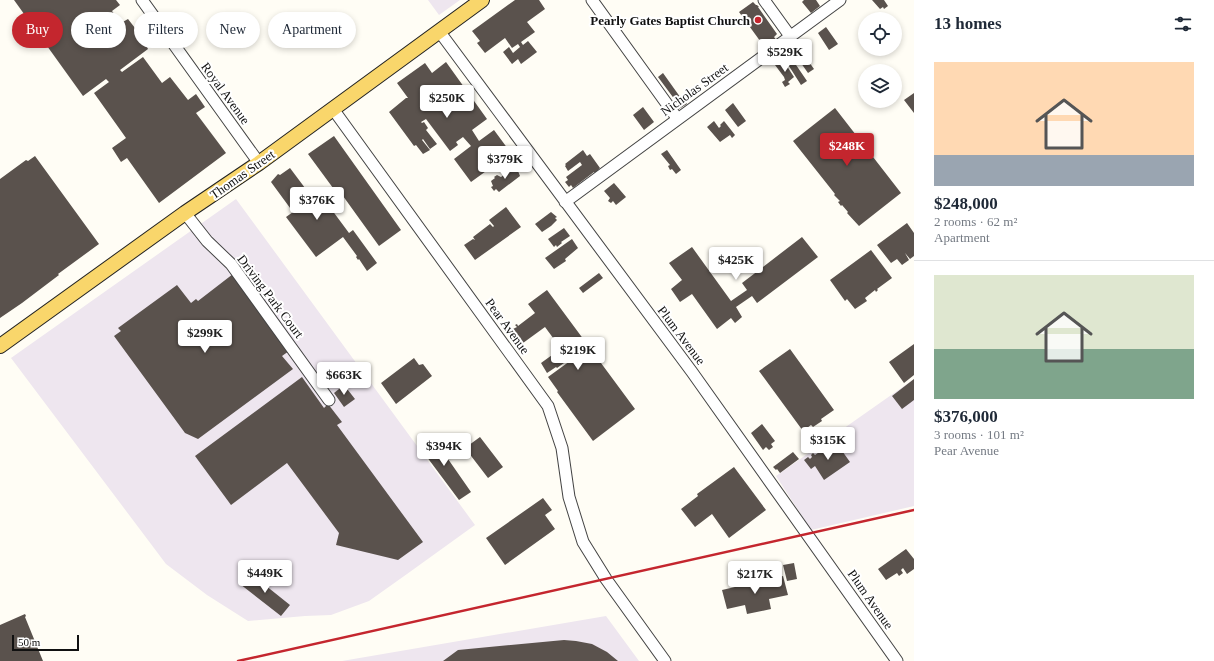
<!DOCTYPE html>
<html lang="en">
<head>
<meta charset="utf-8">
<style>
  :root { --surface:#fff; --page:#f2f2f3; --text:#1f2937; --muted:#747a83; --line:#e0e1e3; --accent:#c4262e }
  body { margin:0; font-family:"Times New Roman",serif; background:var(--page); color:var(--text); height:100vh; display:flex; flex-direction:column; font-size:15px; white-space:nowrap }
  * { box-sizing:border-box; margin:0 }
  p { font-size:13px; color:var(--muted) }
  .icon { flex:none; width:22px; height:22px; fill:none; stroke:currentColor; stroke-width:2; stroke-linecap:round; stroke-linejoin:round }
  .map { position:relative; flex:1; overflow:hidden }
  .details { display:flex; flex-direction:column; background:var(--surface); width:300px }
  .details>* { flex:none }
  .hud { position:absolute; left:12px; top:12px; width:380px; height:36px; display:flex; gap:8px }
  .tools { position:absolute; left:858px; top:12px; display:grid; gap:8px }
  .tools a { display:grid; place-items:center; width:44px; height:44px; border-radius:50%; background:var(--surface); box-shadow:0 2px 6px #0003; font-size:20px }
  .scale { position:absolute; left:12px; bottom:10px; width:67px; box-sizing:border-box; padding-left:4px; border:2px solid #111; border-top:0; font-size:11px; line-height:14px; white-space:nowrap; color:#111; -webkit-text-stroke:3px #fff; paint-order:stroke }
  .price { position:absolute; translate:-50% -34px; padding:0 9px; border-radius:4px; background:#fff; color:#222; font-size:13px; line-height:26px; filter:drop-shadow(0 1px 2px #0008) }
  .price::after { content:''; position:absolute; left:50%; top:24px; width:12px; height:9px; margin-left:-6px; background:inherit; clip-path:polygon(0 0,100% 0,50% 100%) }
  .price.on { background:var(--accent); color:#fff }
  ul { padding:0; list-style:none }
  li { display:grid; align-content:center; gap:8px; height:212px; padding:0 20px }
  li+li { border-top:1px solid var(--line) }
  li span { display:grid; place-items:center; height:124px; border-radius:0px; color:#555 }
  li>.icon { margin-inline-start:auto }
  span .icon { width:72px; height:72px; fill:#fffc; stroke-width:1 }
  li b { font-size:17px }
  h2 { display:flex; justify-content:space-between; align-items:center; height:48px; padding:0 20px; font-size:17px }
  .chip { padding:0 14px; border-radius:18px; background:var(--surface); box-shadow:0 2px 6px #0003; font-size:14px; line-height:36px }
  .chip.on { background:var(--accent); color:#fff }
  main { display:flex; flex:1; min-height:0 }
  .map>svg:first-child { display:block }
  .industrial { fill:#eee6ef }
  .building { fill:#5a524d; fill-rule:evenodd }
  .lines { fill:none; stroke-linecap:round; stroke-linejoin:round }
  .minor-casing { stroke:#444; stroke-width:13 }
  .major-casing { stroke:#222; stroke-width:16 }
  .minor { stroke:#fff; stroke-width:11 }
  .major { stroke:#f9d66b; stroke-width:14 }
  .rail { stroke:#c4262e; stroke-width:2.5 }
  .poi-dot { fill:#c4262e; stroke:#fff; stroke-width:1.5 }
  .labels { text-anchor:middle; stroke-width:4; stroke-linejoin:round; paint-order:stroke }
  .poi-label { font-size:13px; font-weight:bold; fill:#111; stroke:#fff; text-anchor:end }
  .street-label { font-size:13px; fill:#111; stroke:#fff }
</style>
</head>
<body>
<main>
<div class="map">
<svg width="914" height="661" viewBox="0 0 914 661">
  <rect width="100%" height="100%" fill="#fffdf5"/>
  <!-- industrial -->
  <path class="industrial" d="M428,0H460L439,15Z
    M236,199L475,525L407,574L369,601L331,615L305,616L248,621L207,595L166,564L11,358Z
    M914,379V506L811,530L776,476Z
    M606,616L639,661H342Z"/>
  <!-- building -->
  <path class="building" d="M14,0H116L120,5L112,11L121,23L128,19L149,46L147,47L148,49L120,70L122,72L143,57L162,83L170,77L188,100L196,94L205,107L196,113L226,153L159,203L127,158L121,162L112,148L126,138L94,93L109,82L106,79L83,96Z
    M515,0H539L545,9L527,22L535,32L521,42L523,45L528,41L537,52L521,64L518,59L512,64L503,52L509,47L513,53L520,47L518,44L512,48L505,38L485,53L477,43L480,41L472,31Z
    M804,0H816L820,6L811,13L802,2Z
    M872,0H884L888,6L884,9L883,7L880,9Z
    M753,2L756,5H757L759,7H758L777,34L774,37L777,41L770,46L767,42L763,45L739,12Z
    M826,27L838,44L829,50L818,33Z
    M802,52L814,69L808,73L796,56Z
    M792,59L807,81L801,85L787,63Z
    M783,60L794,77L788,82L790,84L785,87L782,82L785,80L784,77L775,65Z
    M446,62L487,119L472,130L479,141L494,130L511,153L471,182L454,159L471,146L463,137L456,142L458,145L450,151L426,119L421,122L422,123L424,122L428,128L426,130L437,144L430,149L423,139L422,140L430,150L423,154L416,145L414,146L389,112L406,98H408L397,83L425,63L432,73ZM441,89L444,92L435,99L433,95Z
    M663,73L683,101L684,100L687,104L679,109L676,105L678,104L658,77Z
    M914,93V113L904,100Z
    M733,103L746,121L738,127L725,110Z
    M643,107L654,122L644,130L633,115Z
    M835,108L901,193L859,226L847,213L848,212L842,205L841,206L838,202L840,201L834,195L835,194L793,141Z
    M714,121L719,128L721,126L720,125L724,121L735,135L732,138L730,135L720,142L707,127Z
    M334,136L401,230L379,246L343,196L342,197L335,187L333,188L308,154Z
    M583,150L587,156L590,154L600,168L595,173L594,172L573,188L571,185L569,187L565,182L568,180L566,177L582,165L580,162L568,171L565,166L566,165L565,164Z
    M667,150L681,170L676,174L672,169L670,170L668,166L670,165L661,154Z
    M35,156L99,244L58,274L59,275L22,303L0,318V179L26,160L28,161Z
    M290,168L305,188L300,191L313,209L324,201L326,202L349,233L353,230L377,263L367,271L359,259L358,260L356,257L357,256L343,237L316,257L286,217L293,212L271,182L278,174L280,175Z
    M512,168L515,172L518,171L520,176L499,192L496,189L494,191L491,187L493,186L491,181L495,178L494,177L497,175L501,177Z
    M614,183L626,197L616,205L613,201L611,203L608,201L610,198L604,191Z
    M506,207L521,227L475,260L464,245L473,239L475,240L473,237L490,224L493,227L494,226L489,220Z
    M551,212L557,217L555,218L557,220L551,226L542,232L535,224Z
    M907,223L914,233V256L910,259L905,253L909,260L902,265L897,259L891,263L877,245Z
    M564,228L570,236L561,242L562,243L557,247L556,245L554,247L548,239Z
    M802,237L818,257L757,303L752,296L736,307L742,317L735,323L731,318L717,329L692,294L680,302L671,289L682,280L669,263L692,247L731,301L747,290L742,283Z
    M572,239L578,248L565,259L566,261L554,269L545,258Z
    M871,250L892,278L877,289L878,290L876,292L875,290L865,298L867,301L855,309L847,299L845,301L830,280Z
    M599,273L603,278L583,293L579,288Z
    M233,274L289,351L282,356L293,369L198,439L185,433L114,336L121,331L118,328L177,285L191,303L196,299L198,301Z
    M547,290L635,409L593,441L557,392L558,391L548,377L570,361L545,327L523,343L513,329L517,327L515,325L517,324L518,326L535,313L528,304Z
    M914,344V375L904,383L889,362Z
    M790,349L834,410L821,419L822,421L813,427L811,425L803,431L759,371Z
    M559,350L566,358V360L563,362L564,363L557,368L556,367L547,373L541,363Z
    M414,358L419,365L423,364L432,376L396,404L381,383Z
    M302,377L324,408L328,404L342,422L337,425L423,542L398,560L336,545L339,533L287,463L231,505L195,456Z
    M914,379V400L902,409L892,396Z
    M344,385L355,399L344,407L334,393Z
    M762,424L775,441L771,444L773,447L769,450L766,447L763,450L751,433Z
    M432,435L435,439L433,441L437,445H439L449,459H448L471,492L459,500L418,445Z
    M480,437L503,467L488,478L465,448Z
    M835,441L850,462L824,480L815,466L811,469L804,460L808,457L810,459L812,457L811,455L813,453L815,455Z
    M793,452L799,459L780,473L777,469L776,470L773,467Z
    M734,467L766,510L729,538L712,514L695,527L681,509L698,496L697,494Z
    M543,498L552,510L545,515L555,529L505,565L486,538Z
    M906,549L914,559V569L907,574L903,568L901,570L903,573L899,576L897,573L886,580L878,569Z
    M794,563L797,579L787,581L783,565Z
    M250,573L290,605L281,616L240,584V583Z
    M783,576L788,595L769,599L771,609L747,614L745,605L727,609L722,590Z
    M25,614L26,616L25,617L43,661H0V625Z
    M564,640L576,641L592,644L607,652L618,661H443L458,650Z"/>
  <g class="lines">
    <!-- minor casing -->
    <g class="minor-casing">
      <path id="minor" d="M142,0L259,163
        M592,0L677,118
        M764,0L790,36
        M439,31L692,372L897,661
        M333,109L548,406L562,448L569,497L583,542L606,579L665,661
        M565,202L840,0
        M185,213L207,241L231,264L329,400"/>
    </g>
    <!-- major casing -->
    <g class="major-casing">
      <path id="major" d="M0,346L185,213L259,163L482,0"/>
    </g>
    <!-- minor -->
    <use href="#minor" class="minor"/>
    <!-- major -->
    <use href="#major" class="major"/>
    <!-- rail -->
    <path class="rail" d="M238,661L914,510"/>
  </g>
  <!-- markers -->
  <circle class="poi-dot" cx="758" cy="20" r="4"/>
  <g class="labels">
    <!-- poi labels -->
    <g class="poi-label">
      <text x="750" y="25">Pearly Gates Baptist Church</text>
    </g>
    <!-- street labels -->
    <g class="street-label">
      <text transform="translate(694 89) rotate(-36)" y="5">Nicholas Street</text>
      <text transform="translate(226 93) rotate(54)" y="5">Royal Avenue</text>
      <text transform="translate(242 174) rotate(-35)" y="5">Thomas Street</text>
      <text transform="translate(271 296) rotate(53)" y="5">Driving Park Court</text>
      <text transform="translate(508 326) rotate(54)" y="5">Pear Avenue</text>
      <text transform="translate(682 335) rotate(53)" y="5">Plum Avenue</text>
      <text transform="translate(871 599) rotate(55)" y="5">Plum Avenue</text>
    </g>
  </g>
</svg>
<div class="tools">
<a><svg class="icon" aria-label="locate" viewBox="0 0 24 24"><circle cx="12" cy="12" r="6"/><path d="M12 2v4M12 18v4M2 12h4M18 12h4"/></svg></a>
<a><svg class="icon" aria-label="layers" viewBox="0 0 24 24"><path d="M12 4l9 5-9 5-9-5zM3 14l9 5 9-5"/></svg></a>
</div>
<div class="scale">50 m</div>
<b class="price" style="left:785px;top:73px">$529K</b>
<b class="price" style="left:447px;top:119px">$250K</b>
<b class="price on" style="left:847px;top:167px">$248K</b>
<b class="price" style="left:505px;top:180px">$379K</b>
<b class="price" style="left:317px;top:221px">$376K</b>
<b class="price" style="left:736px;top:281px">$425K</b>
<b class="price" style="left:205px;top:354px">$299K</b>
<b class="price" style="left:578px;top:371px">$219K</b>
<b class="price" style="left:344px;top:396px">$663K</b>
<b class="price" style="left:828px;top:461px">$315K</b>
<b class="price" style="left:444px;top:467px">$394K</b>
<b class="price" style="left:265px;top:594px">$449K</b>
<b class="price" style="left:755px;top:595px">$217K</b>
<div class="hud">
<a class="chip on">Buy</a>
<a class="chip">Rent</a>
<a class="chip">Filters</a>
<a class="chip">New</a>
<a class="chip">Apartment</a>
</div>
</div>
<section class="details">
<h2>13 homes<svg class="icon" aria-label="filters" viewBox="0 0 24 24"><path d="M4 7h16M4 17h16"/><circle cx="9" cy="7" r="2"/><circle cx="15" cy="17" r="2"/></svg></h2>
<ul>
<li><span style="background:linear-gradient(#ffd9b3 75%,#9aa5b1 0)"><svg class="icon" aria-label="home" viewBox="0 0 24 24"><path d="M3 11l9-7 9 7M6 9v11h12V9"/></svg></span><div><b>$248,000</b><p>2 rooms · 62 m²</p><p>Apartment</p></div></li>
<li><span style="background:linear-gradient(#dfe7d0 60%,#7fa58c 0)"><svg class="icon" aria-label="home" viewBox="0 0 24 24"><path d="M3 11l9-7 9 7M6 9v11h12V9"/></svg></span><div><b>$376,000</b><p>3 rooms · 101 m²</p><p>Pear Avenue</p></div></li>
</ul>
</section>
</main>
</body>
</html>
